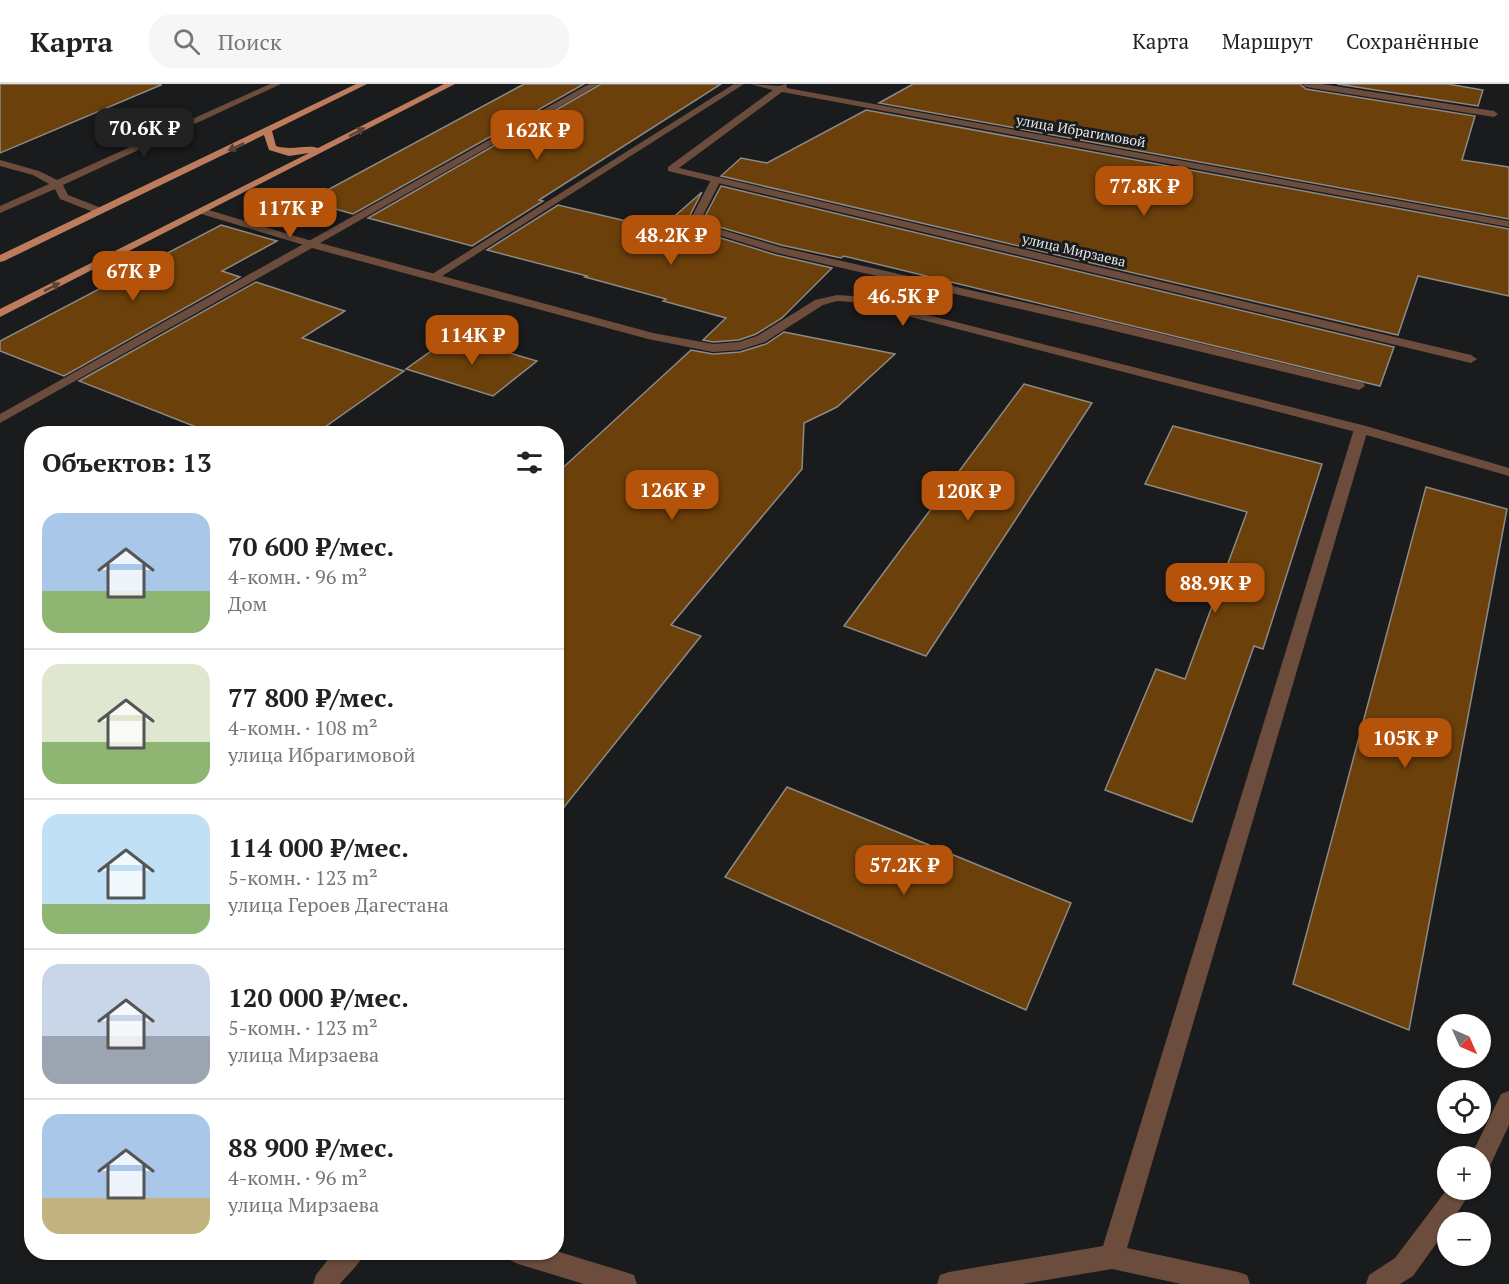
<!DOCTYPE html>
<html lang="ru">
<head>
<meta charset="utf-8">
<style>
  :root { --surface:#fff; --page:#f6f6f6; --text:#222; --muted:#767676; --line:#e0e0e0; --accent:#b45309 }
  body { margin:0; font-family:"PT Serif",serif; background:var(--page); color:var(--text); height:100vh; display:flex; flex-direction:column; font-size:22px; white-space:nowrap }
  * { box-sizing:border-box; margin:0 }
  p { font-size:20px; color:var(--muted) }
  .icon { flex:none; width:33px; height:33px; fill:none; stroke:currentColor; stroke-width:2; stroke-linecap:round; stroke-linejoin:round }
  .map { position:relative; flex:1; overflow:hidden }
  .side { position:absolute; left:24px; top:342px; width:540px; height:834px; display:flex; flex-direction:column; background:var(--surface); border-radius:24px; box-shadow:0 2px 4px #0004 }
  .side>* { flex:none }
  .needle { width:39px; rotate:135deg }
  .buttons { position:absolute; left:1437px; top:930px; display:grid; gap:12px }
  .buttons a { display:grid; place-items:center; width:54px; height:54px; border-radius:50%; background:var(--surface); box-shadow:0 2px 4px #0004; font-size:30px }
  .price { position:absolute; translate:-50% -51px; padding:0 14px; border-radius:12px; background:var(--accent); color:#fff; font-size:20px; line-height:39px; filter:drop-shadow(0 2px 3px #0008) }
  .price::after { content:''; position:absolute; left:50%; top:36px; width:18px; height:14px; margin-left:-9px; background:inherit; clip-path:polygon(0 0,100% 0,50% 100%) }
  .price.on { background:#222; color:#fff }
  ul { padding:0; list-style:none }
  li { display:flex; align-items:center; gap:18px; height:150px; padding:0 18px }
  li+li { border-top:2px solid var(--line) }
  li span { display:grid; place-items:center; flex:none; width:168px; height:120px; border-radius:18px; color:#555 }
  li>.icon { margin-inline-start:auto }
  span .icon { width:72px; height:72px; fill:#fffc; stroke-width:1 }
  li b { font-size:26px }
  h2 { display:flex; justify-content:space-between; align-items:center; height:72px; padding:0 18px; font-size:26px }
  header { display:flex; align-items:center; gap:36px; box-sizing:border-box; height:84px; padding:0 30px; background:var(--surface); border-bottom:2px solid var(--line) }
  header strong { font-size:28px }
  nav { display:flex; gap:33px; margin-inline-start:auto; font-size:21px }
  .search { width:420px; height:54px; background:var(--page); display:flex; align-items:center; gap:15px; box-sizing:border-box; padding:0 21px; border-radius:24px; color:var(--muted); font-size:22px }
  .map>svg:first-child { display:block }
  .building { fill:#6c400b; stroke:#8c8a87; stroke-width:1.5 }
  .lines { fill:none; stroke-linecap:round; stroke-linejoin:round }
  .service { fill:#6c4d3d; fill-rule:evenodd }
  .minor { fill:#6c4d3d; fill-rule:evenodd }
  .primary { fill:#bd7d5c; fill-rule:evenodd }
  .oneway { fill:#5b4236 }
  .labels { text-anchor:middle; stroke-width:6; stroke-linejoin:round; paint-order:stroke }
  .far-street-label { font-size:14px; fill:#e8e9ea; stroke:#1a1b1d }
</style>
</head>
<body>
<header>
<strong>Карта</strong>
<div class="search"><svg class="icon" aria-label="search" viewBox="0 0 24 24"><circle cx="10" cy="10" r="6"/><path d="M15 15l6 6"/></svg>Поиск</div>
<nav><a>Карта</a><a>Маршрут</a><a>Сохранённые</a></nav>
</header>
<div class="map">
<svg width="1509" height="1200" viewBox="0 0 1509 1200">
  <rect width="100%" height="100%" fill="#1a1b1d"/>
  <!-- building -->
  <path class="building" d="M0,0H160L161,1L0,69Z
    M524,0H584L353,130L307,117Z
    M601,0H721L539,116L543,117L472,162L368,134Z
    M913,0H1300L1306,5L1475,32L1462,76L1509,83V135L879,19Z
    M1337,0H1448L1483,6L1478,22Z
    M866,26L1509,145V212L1418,192L1398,251L721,92L741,74L767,79Z
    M721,102L1394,263L1380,302L844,172L841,174L781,161L702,138Z
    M702,108L686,139L688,144L776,171L832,184L782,234L756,250L739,256L713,258L703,256L726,234L663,217L666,215L585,193L587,192L487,166L558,121L660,145Z
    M221,141L277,157L222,187L240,193L64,292L0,267V257Z
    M256,198L345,227L302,254L404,287L315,350H214L79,297Z
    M784,248L895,270L837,323L804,339L802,385L671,541L701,552L556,733V390L691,266L713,270L740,268L766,260Z
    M452,252L537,277L493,312L406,285Z
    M1024,300L1092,319L926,572L844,542Z
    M1173,342L1322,380L1263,565L1254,562L1192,738L1105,706L1156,585L1185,595L1247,428L1145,400Z
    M1426,403L1507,425L1409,946L1293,900Z
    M787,703L1071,819L1026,926L725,793Z"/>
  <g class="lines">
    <!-- service -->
    <path class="service" d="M734,0H744L439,194L435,195L429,192Z
      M716,93L721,96L699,139L780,163L1098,235L1363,299L1365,302L1359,306L1098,243L777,169L689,142L688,140L711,96Z
      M202,124L315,158L316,160L311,163L307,162L198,129V125Z
      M1361,341L1368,345L1127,1164L1238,1188L1247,1191L1250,1200H1181L1112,1185L1022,1200H937L940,1191L949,1188L1103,1162L1354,345Z
      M1509,1007V1041L1488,1086L1480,1089V1072H1471L1501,1010Z
      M1448,1104V1106H1472L1451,1138H1448V1143L1413,1192L1400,1200H1366L1369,1191L1395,1174Z
      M556,1167L625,1188L634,1191L637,1200H584L518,1180L510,1176L506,1168Z
      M334,1168H365C360,1180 348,1190 340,1200H313L316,1191Z"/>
    <!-- minor -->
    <path class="minor" d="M270,0H281L63,101L68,111L104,125V129H96L60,115L55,105L0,129V122L49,100L33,91L0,82V76L39,87L57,96Z
      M589,0H599L320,159L653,249L713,260L739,258L757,252L815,216L837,211L853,212L1366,342L1509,384V392L1356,348L853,218L837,217L823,221L765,258L740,266L713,268L648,255L312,164L0,339V330Z
      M750,0L779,2L786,0L787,4L1509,137V143L782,8L679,84L1471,271L1477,275L1471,279L668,87V83L773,6Z
      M1302,0H1322L1494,27L1498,30L1494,33L1306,3Z"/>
    <!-- primary -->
    <path class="primary" d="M356,0H367L272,47L276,62C293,67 307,60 318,64L444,0H455L0,233V225L309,69L289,72L269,66L264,51L4,177L0,178V171Z"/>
  </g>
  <!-- one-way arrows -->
  <defs><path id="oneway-solid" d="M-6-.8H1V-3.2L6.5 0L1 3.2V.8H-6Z" transform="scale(1.5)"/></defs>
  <g class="oneway">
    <use href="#oneway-solid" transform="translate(357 48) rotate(-27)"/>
    <use href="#oneway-solid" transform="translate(236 63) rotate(155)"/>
    <use href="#oneway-solid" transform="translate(52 203) rotate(-27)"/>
  </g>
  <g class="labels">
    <!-- far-street labels -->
    <g class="far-street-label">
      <text transform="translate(1081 47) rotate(10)" y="5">улица Ибрагимовой</text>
      <text transform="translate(1074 166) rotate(13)" y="5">улица Мирзаева</text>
    </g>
  </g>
</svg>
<div class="buttons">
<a><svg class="needle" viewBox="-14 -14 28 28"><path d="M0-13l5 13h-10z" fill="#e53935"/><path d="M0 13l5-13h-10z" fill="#767676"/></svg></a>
<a><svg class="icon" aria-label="locate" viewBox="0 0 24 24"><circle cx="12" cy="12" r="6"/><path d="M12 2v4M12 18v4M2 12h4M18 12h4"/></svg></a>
<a>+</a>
<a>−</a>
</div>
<b class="price on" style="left:144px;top:75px">70.6K ₽</b>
<b class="price" style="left:537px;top:77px">162K ₽</b>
<b class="price" style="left:1144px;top:133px">77.8K ₽</b>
<b class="price" style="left:290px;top:155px">117K ₽</b>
<b class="price" style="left:671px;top:182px">48.2K ₽</b>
<b class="price" style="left:133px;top:218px">67K ₽</b>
<b class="price" style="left:903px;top:243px">46.5K ₽</b>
<b class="price" style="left:472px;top:282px">114K ₽</b>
<b class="price" style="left:672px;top:437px">126K ₽</b>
<b class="price" style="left:968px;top:438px">120K ₽</b>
<b class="price" style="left:1215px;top:530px">88.9K ₽</b>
<b class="price" style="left:1405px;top:685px">105K ₽</b>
<b class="price" style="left:904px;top:812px">57.2K ₽</b>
<section class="side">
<h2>Объектов: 13<svg class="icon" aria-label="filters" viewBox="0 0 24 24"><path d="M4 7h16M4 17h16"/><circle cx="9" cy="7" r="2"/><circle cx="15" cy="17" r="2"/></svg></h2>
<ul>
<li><span style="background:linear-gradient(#a9c7e8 65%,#8fb573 0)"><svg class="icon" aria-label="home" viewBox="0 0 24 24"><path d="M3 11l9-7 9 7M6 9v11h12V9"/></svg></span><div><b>70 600 ₽/мес.</b><p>4-комн. · 96 m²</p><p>Дом</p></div></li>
<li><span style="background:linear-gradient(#dfe7d0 65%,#8fb573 0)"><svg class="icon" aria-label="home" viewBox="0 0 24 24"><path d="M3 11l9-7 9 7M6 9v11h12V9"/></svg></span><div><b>77 800 ₽/мес.</b><p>4-комн. · 108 m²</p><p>улица Ибрагимовой</p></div></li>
<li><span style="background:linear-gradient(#bfe0f5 75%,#8fb573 0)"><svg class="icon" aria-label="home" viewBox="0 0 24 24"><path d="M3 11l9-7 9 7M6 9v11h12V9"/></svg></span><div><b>114 000 ₽/мес.</b><p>5-комн. · 123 m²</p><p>улица Героев Дагестана</p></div></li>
<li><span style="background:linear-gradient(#c9d6e8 60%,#9aa5b1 0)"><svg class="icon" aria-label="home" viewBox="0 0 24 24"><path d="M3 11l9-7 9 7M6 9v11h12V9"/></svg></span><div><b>120 000 ₽/мес.</b><p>5-комн. · 123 m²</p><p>улица Мирзаева</p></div></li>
<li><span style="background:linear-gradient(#a9c7e8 70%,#c2b280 0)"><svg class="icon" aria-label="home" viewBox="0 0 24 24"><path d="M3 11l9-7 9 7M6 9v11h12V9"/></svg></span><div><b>88 900 ₽/мес.</b><p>4-комн. · 96 m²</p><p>улица Мирзаева</p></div></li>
</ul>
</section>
</div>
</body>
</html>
